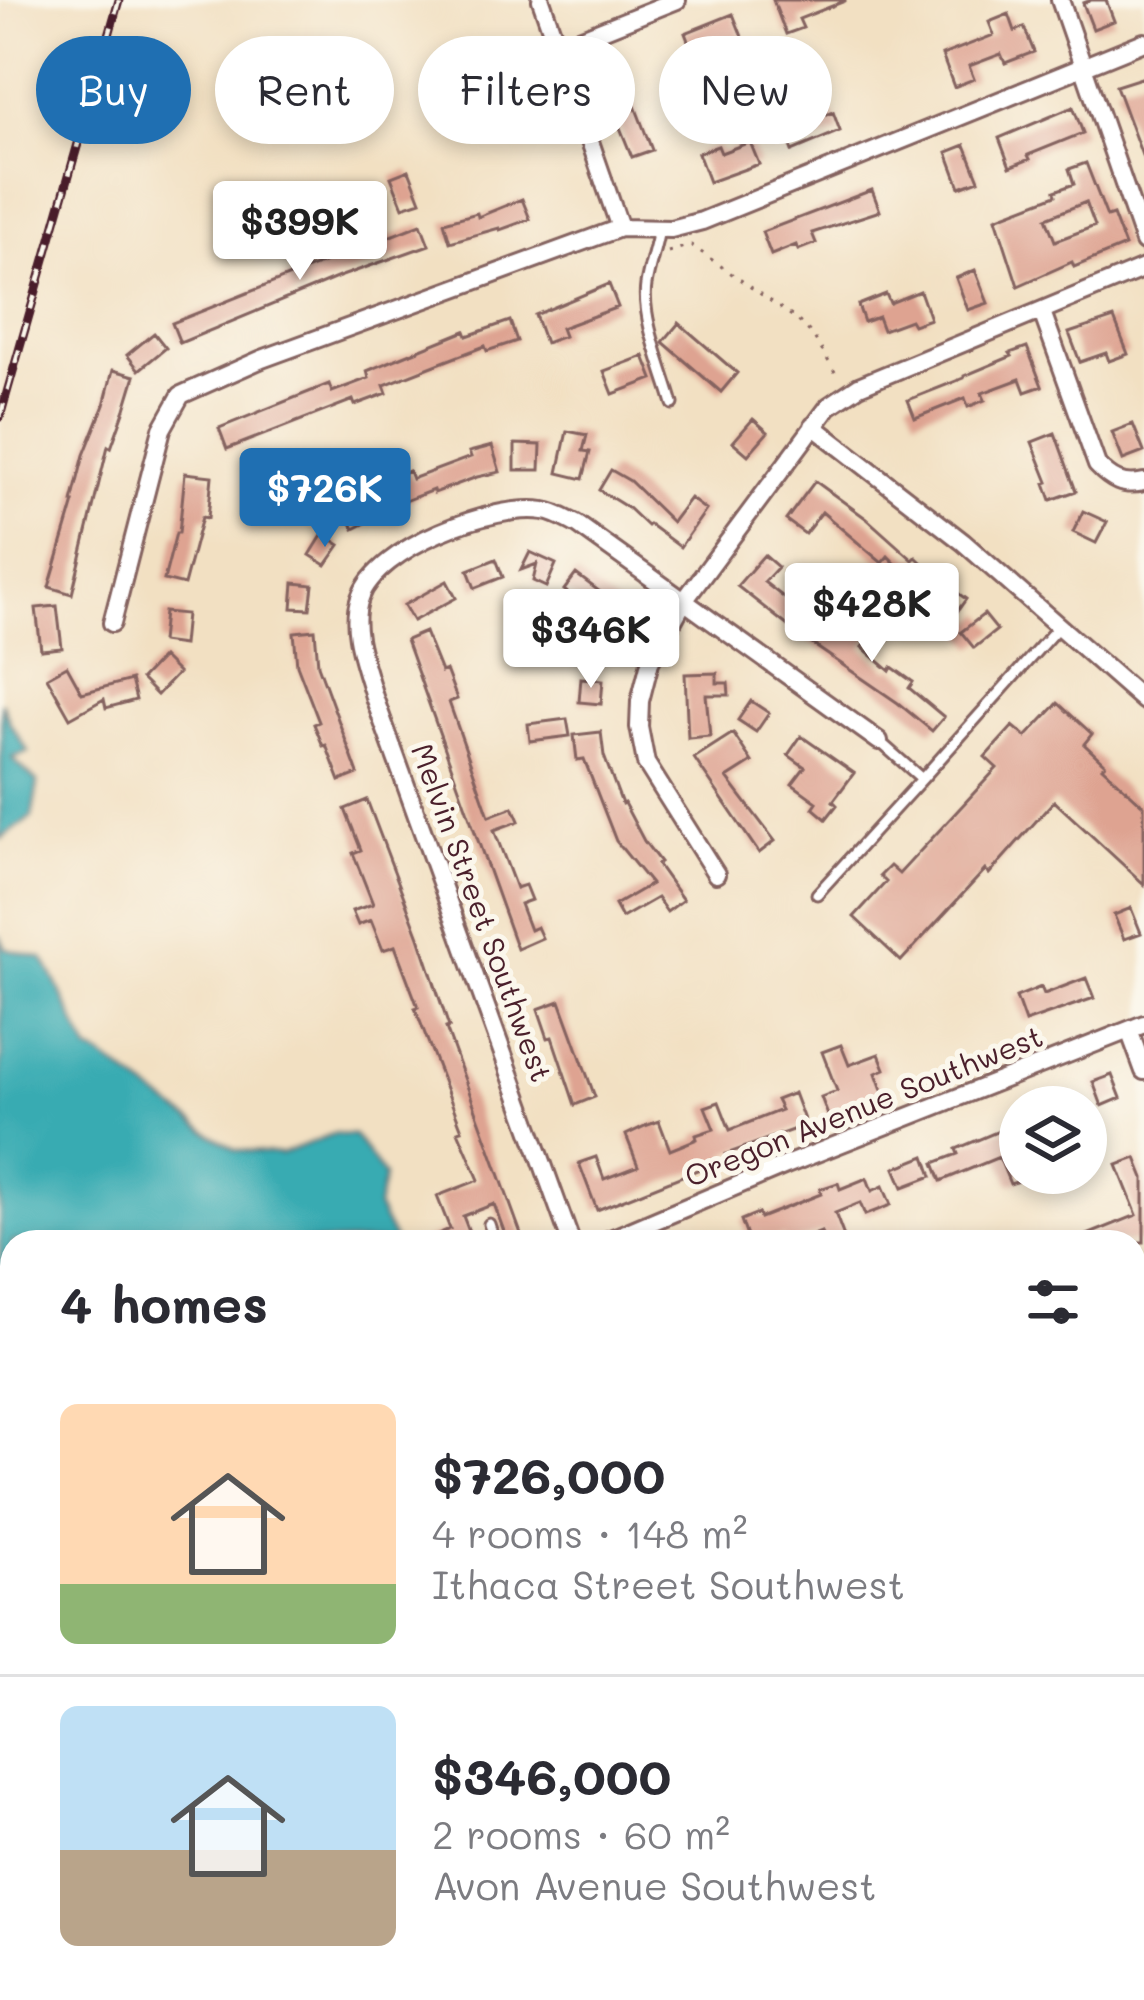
<!DOCTYPE html>
<html lang="en">
<head>
<meta charset="utf-8">
<style>
  :root { --surface:#fff; --page:#f7f7f7; --text:#2b2b33; --muted:#7c7c81; --line:#e1e1e2; --accent:#1f6fb2 }
  body { margin:0; font-family:Mali,sans-serif; background:var(--page); color:var(--text); height:100vh; display:flex; flex-direction:column; font-size:45px; white-space:nowrap }
  * { box-sizing:border-box; margin:0 }
  p { font-size:39px; color:var(--muted) }
  .icon { flex:none; width:66px; height:66px; fill:none; stroke:currentColor; stroke-width:2; stroke-linecap:round; stroke-linejoin:round }
  .map { position:relative; flex:1; overflow:hidden }
  .panel { position:absolute; left:0px; top:1230px; width:1146px; height:771px; display:flex; flex-direction:column; background:var(--surface); border-radius:36px 36px 0 0; box-shadow:0 6px 18px #0003 }
  .panel>* { flex:none }
  .top-card { position:absolute; left:36px; top:36px; width:1074px; height:108px; display:flex; gap:24px }
  .tools { position:absolute; left:999px; top:1086px; display:grid; gap:24px }
  .tools a { display:grid; place-items:center; width:108px; height:108px; border-radius:50%; background:var(--surface); box-shadow:0 6px 18px #0003; font-size:60px }
  .price { position:absolute; translate:-50% -102px; padding:0 27px; border-radius:12px; background:#fff; color:#222; font-size:39px; line-height:78px; filter:drop-shadow(0 3px 6px #0008) }
  .price::after { content:''; position:absolute; left:50%; top:72px; width:36px; height:27px; margin-left:-18px; background:inherit; clip-path:polygon(0 0,100% 0,50% 100%) }
  .price.current { background:var(--accent); color:#fff }
  ul { padding:0; list-style:none }
  li { display:flex; align-items:center; gap:36px; height:300px; padding:0 60px }
  li+li { border-top:3px solid var(--line) }
  li span { display:grid; place-items:center; flex:none; width:336px; height:240px; border-radius:18px; color:#555 }
  li>.icon { margin-inline-start:auto }
  span .icon { width:144px; height:144px; fill:#fffc; stroke-width:1 }
  li b { font-size:51px }
  h2 { display:flex; justify-content:space-between; align-items:center; height:144px; padding:0 60px; font-size:51px }
  .pill { padding:0 42px; border-radius:54px; background:var(--surface); box-shadow:0 6px 18px #0003; font-size:42px; line-height:108px }
  .pill.current { background:var(--accent); color:#fff }
  .map>svg:first-child { display:block }
  .industrial { fill:#d0c0bc }
  .water { fill:#39abb2; stroke:#42656e; stroke-width:3 }
  .building { fill:#dea391; fill-rule:evenodd }
  .lines { fill:none; stroke-linecap:round; stroke-linejoin:round }
  .lane-casing { stroke:#856360; stroke-width:15 }
  .street-casing { stroke:#856360; stroke-width:22 }
  .path { stroke:#856360; stroke-width:3; stroke-dasharray:3 9; stroke-linecap:butt }
  .lane { stroke:#fff; stroke-width:9 }
  .street { stroke:#fff; stroke-width:16 }
  .rail-casing { stroke:#4a1f2b; stroke-width:9 }
  .rail { stroke:#fbf7ec; stroke-width:4.5; stroke-dasharray:14; stroke-linecap:butt }
  .labels { text-anchor:middle; stroke-width:10; stroke-linejoin:round; paint-order:stroke }
  .street-label { font-size:30px; fill:#4a1f2b; stroke:#fbf7ec }
</style>
</head>
<body>
<div class="map">
<svg width="1144" height="2000" viewBox="0 0 1144 2000">
  <rect width="100%" height="100%" fill="#fbf7ec"/>
  <filter id="ink" filterUnits="userSpaceOnUse"><feTurbulence type="fractalNoise" baseFrequency=".00833" numOctaves="2"/><feDisplacementMap in="SourceGraphic" scale="24" xChannelSelector="R" yChannelSelector="G"/><feConvolveMatrix kernelMatrix="1 2 1 2 8 2 1 2 1" color-interpolation-filters="sRGB"/></filter>
  <filter id="wash" filterUnits="userSpaceOnUse"><feTurbulence type="fractalNoise" baseFrequency=".004" numOctaves="4" result="noise"/><feDisplacementMap in="SourceGraphic" scale="48" xChannelSelector="R" yChannelSelector="G"/><feGaussianBlur stdDeviation="2.7" result="paint"/><feColorMatrix in="noise" values="0 0 0 0 0 0 0 0 0 0 0 0 0 0 0 0 0 1.4 0 .05"/><feComposite in="paint" operator="in"/></filter>
  <g filter="url(#wash)">
    <rect width="100%" height="100%" fill="#f2e0c2"/>
    <!-- industrial -->
    <path class="industrial" d="M0,1475L9,1484L12,1493V1814L0,1819Z"/>
    <!-- water -->
    <path class="water" d="M2,702L10,723L29,752L12,758L38,783L32,817L0,839Z
      M0,935L6,949L43,958C61,988 73,1020 89,1051L101,1056L206,1131L236,1150L281,1154L333,1134L354,1135L384,1176L377,1207L395,1242H12V1381L0,1375V1063L2,1059Z"/>
    <g id="blocks">
      <!-- building -->
      <path class="building" d="M773,0H845V1L799,19L803,28L786,34Z
        M1091,0H1106L1114,21L1093,29L1083,3Z
        M733,14L743,39L713,50L715,54L696,61L685,33Z
        M1009,14L1015,31L1024,27L1034,52L1005,63L1001,54L969,66L974,79L954,87L942,55L994,35L989,22Z
        M1144,77V158H1143L1116,86Z
        M625,80L652,150L632,157L604,88Z
        M1073,107L1083,133L1028,155L1030,159L1010,167L999,138Z
        M833,112L840,131L792,151L781,122L801,115L804,123Z
        M750,142L759,164L709,182L698,153L718,146L721,153Z
        M965,145L979,180L960,187L947,152Z
        M1086,163L1107,217L1113,215L1125,246L1074,267L1072,262L1018,286L996,218L1056,195L1055,191L1074,184L1069,169ZM1086,202L1095,226L1055,241L1046,218Z
        M409,170L421,201L403,207L391,177Z
        M872,190L880,211L812,233L816,243L798,250L796,245L771,255L762,232Z
        M522,199L530,219L500,230L499,228L450,242L444,222L477,213L478,217Z
        M421,224L429,245L339,277L180,343L172,323Z
        M975,270L988,303L968,310L956,278Z
        M609,284L618,307L561,328L564,336L545,343L535,315Z
        M920,291L930,319L913,325L910,320L883,330L878,317L864,322L858,305L886,294L890,303Z
        M1114,318L1128,354L1109,361L1106,353L1080,362L1069,333Z
        M510,321L517,341L487,351L485,346L443,362L384,385L387,393L355,405L353,400L227,449L219,428L329,384L332,392L369,378L367,371L465,331L467,336Z
        M679,323L737,373L721,392L663,342Z
        M154,333L166,348L139,370L127,355Z
        M1027,347L1042,386L1025,392L1020,379L982,393L985,400L968,407L965,398L915,418L908,400L964,378V376L1012,356L1010,353Z
        M644,356L653,379L613,394L604,371Z
        M113,370L135,376L125,409L111,448L108,446L72,594L49,587L74,502H72L84,455L104,405Z
        M753,419L768,432L748,455L733,442Z
        M1133,424L1144,452L1123,460L1112,432Z
        M567,431L587,435L583,451L590,452L583,479L558,473Z
        M1055,433L1076,491L1051,500L1045,483L1048,482L1032,442Z
        M515,444L541,445L540,470H515Z
        M492,446L500,472L477,477L434,493L433,490L379,511L381,515L354,529L345,511L387,489L384,481L409,471L412,479L471,457L469,452Z
        M611,470L630,481L672,522L690,498L706,510L680,547L649,524L647,526L628,508L599,490Z
        M185,473L212,476L208,518L202,517L184,585L164,580L176,533H179Z
        M815,481L867,519L913,560L916,557L946,586L947,585L966,599L951,620L929,603L910,619L901,609L922,591L888,556L882,563L822,512L805,534L786,520Z
        M1083,511L1107,522L1096,543L1073,532Z
        M323,534L340,545L326,565L310,555Z
        M530,552L556,564L546,587L533,581L537,564L521,570Z
        M764,555L778,567L764,582L800,610L788,626L737,586Z
        M496,559L503,577L475,588L468,570Z
        M576,574L631,615L607,649L591,638L603,621L564,590Z
        M447,581L456,598L413,621L404,605Z
        M294,583L313,585L310,609L292,608Z
        M57,606L62,648L41,650L36,608Z
        M872,608L885,618L862,647L890,671L892,667L913,682L909,688L944,717L932,731L898,703L808,641L822,619H827L850,634Z
        M164,612L186,614L183,645L161,642Z
        M984,614L997,630L974,648L961,632Z
        M315,630L318,665L358,774L340,781L326,745L323,746L314,724L319,722L297,665L294,632Z
        M425,632L441,672L446,670L457,699L449,702L489,816L513,807L519,821L494,830L516,888L525,885L531,900L520,904L530,930L537,927L542,938L517,949L406,640Z
        M162,657L178,673L157,695L141,679Z
        M67,666L82,693L131,680L136,700L106,708L104,699L70,718L47,677Z
        M717,673V683H728L729,695H706L710,736L688,738L685,674Z
        M581,678L603,680L601,704L579,702Z
        M751,701L769,713L756,732L738,720Z
        M1058,703L1092,734L1084,744L1105,764L1102,767L1144,806V884L1054,801L989,874L985,870L901,961L854,917L886,882L880,876L890,866L899,874L997,768L985,757L1013,726L1026,737Z
        M567,719L570,736L530,741L528,724Z
        M601,732L604,756L622,804L624,803L644,841L660,862L657,864L683,900L667,912L657,898L622,918L615,905L651,884L616,841L584,759L577,760L574,735Z
        M733,733L752,762L727,778L775,841L759,853L694,758Z
        M801,736L854,773L833,801L837,805L826,819L813,808L817,802L792,784L805,767L788,755Z
        M367,800L419,937L449,1027L446,1028L524,1242H508L494,1204L463,1216L473,1242H419L450,1229L437,1196L479,1180L458,1131L462,1130L415,1008L418,1007L395,946L383,950L371,920L358,925L352,911L373,904L353,853L361,850L345,809Z
        M1131,908L1141,933L1124,939L1114,915Z
        M1086,978L1094,998L1025,1022L1016,997L1041,987L1044,994Z
        M560,1001L595,1097L575,1105L552,1037L548,1038L538,1009Z
        M841,1045L849,1065L879,1054L885,1069L876,1073L885,1098L829,1118L821,1097L837,1091L822,1052Z
        M1112,1075L1121,1098L1102,1106L1093,1082Z
        M794,1093L806,1125L726,1154L729,1161L709,1169L707,1166L597,1210L579,1163L596,1157L604,1179L638,1166L626,1135L645,1126L659,1121L670,1150L697,1139L696,1135L714,1129L705,1107L719,1102L730,1130L781,1110L776,1100Z
        M1020,1122V1147L1015,1149L1020,1162V1181L1010,1184L999,1157L941,1181L934,1163L958,1154L956,1149Z
        M925,1156L932,1176L903,1187L895,1168Z
        M1136,1158L1144,1178V1242H1070L1137,1215L1117,1165Z
        M867,1178L872,1191L883,1186L891,1205L865,1215L860,1203L835,1213L846,1242H825L821,1232L796,1242H785L783,1236L767,1242H749L741,1220L758,1213L760,1218L821,1194L820,1189L838,1183L840,1189Z"/>
    </g>
  </g>
  <g filter="url(#ink)">
    <use href="#blocks" fill-opacity="0" stroke="#856360" stroke-width="3"/>
    <g class="lines">
      <!-- lane casing -->
      <g class="lane-casing">
        <path id="lane" d="M659,229C656,248 649,266 646,285C641,318 664,371 673,404
          M922,779L1059,626
          M817,894L922,779L879,741
          M489,1224L495,1242
          M0,1516L12,1548
          M0,1728L12,1722"/>
      </g>
      <!-- street casing -->
      <g class="street-casing">
        <path id="street" d="M541,0L620,228
          M1060,0L1144,242
          M557,48L677,0
          M1042,312L1097,465C1111,480 1123,487 1144,482
          M813,426L963,542L1144,701
          M112,623L162,429L181,395L262,359L620,228L671,229L702,221L1144,42
          M716,874L646,763L639,727L640,701L650,662L684,601L829,406L859,386L1144,268
          M1129,1030L1144,1071
          M571,1242L374,697C366,667 349,629 360,598C377,547 494,503 544,511C555,512 568,520 578,525L879,741
          M604,1242L786,1165L1144,1024
          M1134,1282L1144,1278
          M1134,1536L1144,1532
          M1134,1790L1144,1786
          M191,1989L194,2000
          M833,1989L837,2000
          M0,1999L24,1989
          M613,2000L640,1989"/>
      </g>
      <!-- path -->
      <path class="path" d="M668,252L691,245L796,319L812,334L838,377"/>
      <!-- lane -->
      <use href="#lane" class="lane"/>
      <!-- street -->
      <use href="#street" class="street"/>
      <!-- rail casing -->
      <g class="rail-casing">
        <path id="rail" d="M0,417L119,0"/>
      </g>
      <!-- rail -->
      <use href="#rail" class="rail"/>
    </g>
  </g>
  <g class="labels">
    <!-- street labels -->
    <g class="street-label">
      <text transform="translate(481 913) rotate(70)" y="10">Melvin Street Southwest</text>
      <text transform="translate(864 1107) rotate(-22)" y="10">Oregon Avenue Southwest</text>
    </g>
  </g>
</svg>
<div class="tools">
<a><svg class="icon" aria-label="layers" viewBox="0 0 24 24"><path d="M12 4l9 5-9 5-9-5zM3 14l9 5 9-5"/></svg></a>
</div>
<b class="price" style="left:300px;top:283px">$399K</b>
<b class="price current" style="left:325px;top:550px">$726K</b>
<b class="price" style="left:872px;top:665px">$428K</b>
<b class="price" style="left:591px;top:691px">$346K</b>
<div class="top-card">
<a class="pill current">Buy</a>
<a class="pill">Rent</a>
<a class="pill">Filters</a>
<a class="pill">New</a>
</div>
<section class="panel">
<h2>4 homes<svg class="icon" aria-label="filters" viewBox="0 0 24 24"><path d="M4 7h16M4 17h16"/><circle cx="9" cy="7" r="2"/><circle cx="15" cy="17" r="2"/></svg></h2>
<ul>
<li><span style="background:linear-gradient(#ffd9b3 75%,#8fb573 0)"><svg class="icon" aria-label="home" viewBox="0 0 24 24"><path d="M3 11l9-7 9 7M6 9v11h12V9"/></svg></span><div><b>$726,000</b><p>4 rooms · 148 m²</p><p>Ithaca Street Southwest</p></div></li>
<li><span style="background:linear-gradient(#bfe0f5 60%,#b9a48a 0)"><svg class="icon" aria-label="home" viewBox="0 0 24 24"><path d="M3 11l9-7 9 7M6 9v11h12V9"/></svg></span><div><b>$346,000</b><p>2 rooms · 60 m²</p><p>Avon Avenue Southwest</p></div></li>
</ul>
</section>
</div>
</body>
</html>
